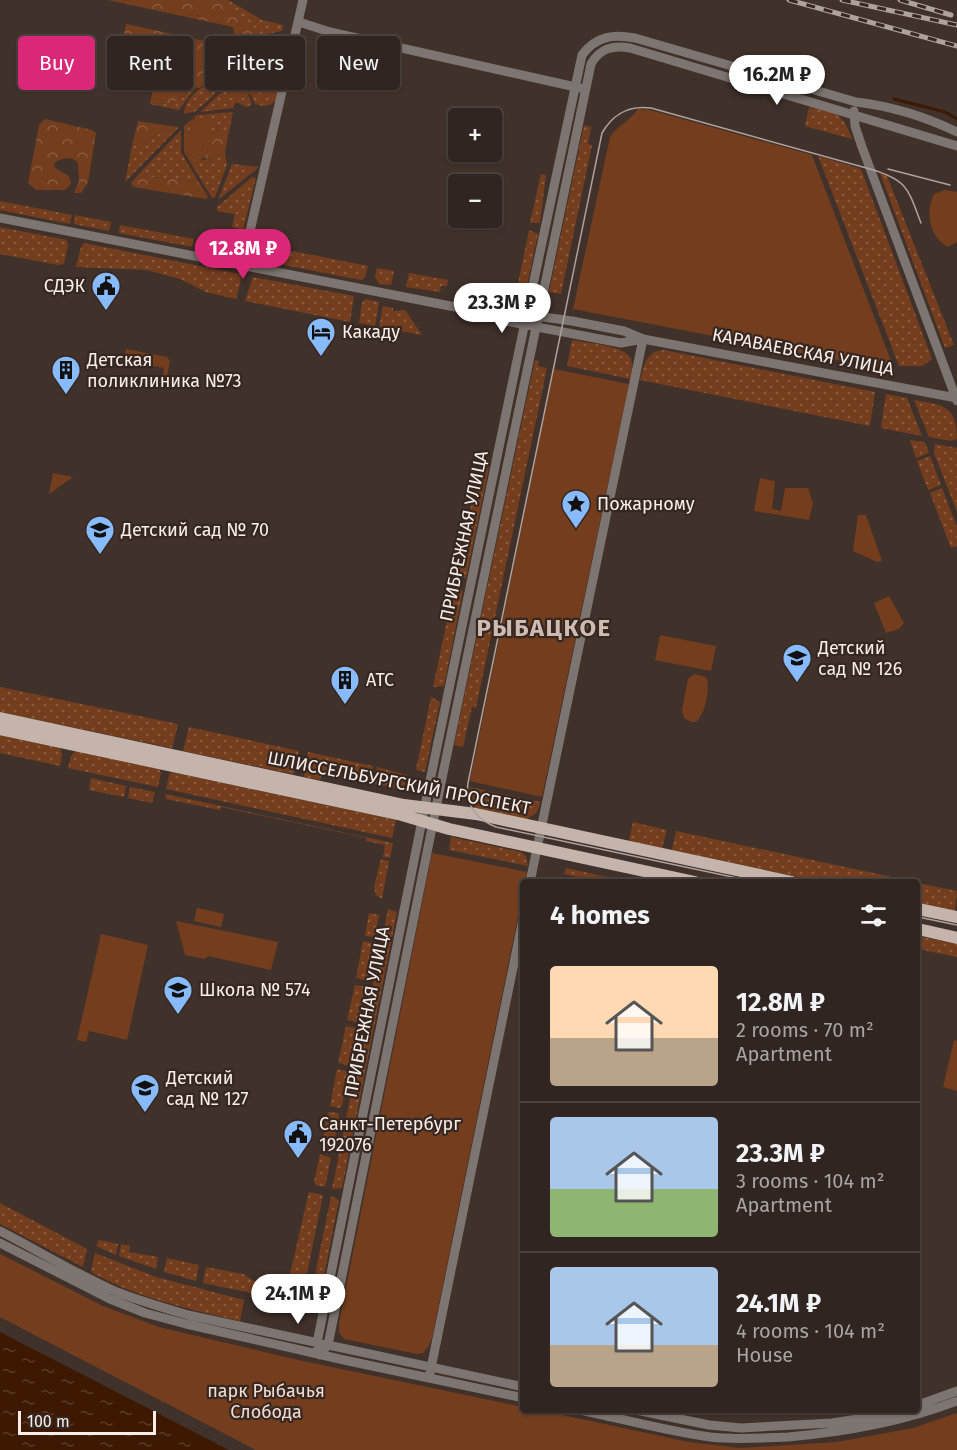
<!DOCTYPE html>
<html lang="en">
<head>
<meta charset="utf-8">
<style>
  :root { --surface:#302520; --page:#3c312d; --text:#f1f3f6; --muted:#a8a5a5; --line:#4b423e; --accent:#db2777 }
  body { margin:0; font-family:"Fira Sans",sans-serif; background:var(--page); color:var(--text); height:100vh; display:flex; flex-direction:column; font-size:22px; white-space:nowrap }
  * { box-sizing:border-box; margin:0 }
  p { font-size:20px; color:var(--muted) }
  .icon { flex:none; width:33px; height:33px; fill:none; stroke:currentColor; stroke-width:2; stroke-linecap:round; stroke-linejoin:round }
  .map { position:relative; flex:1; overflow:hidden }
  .drawer { position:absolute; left:520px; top:879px; width:400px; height:534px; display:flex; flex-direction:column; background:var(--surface); border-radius:6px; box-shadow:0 2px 4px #0004,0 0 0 2px var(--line) }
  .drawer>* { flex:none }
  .top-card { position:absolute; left:18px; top:36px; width:412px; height:54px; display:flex; gap:12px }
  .fabs { position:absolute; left:448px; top:108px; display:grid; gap:12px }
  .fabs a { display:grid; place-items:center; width:54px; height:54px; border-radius:6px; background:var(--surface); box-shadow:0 2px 4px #0004,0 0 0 2px var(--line); font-size:30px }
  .scale { position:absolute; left:18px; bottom:15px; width:138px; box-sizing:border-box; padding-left:6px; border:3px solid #f8eee9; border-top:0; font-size:16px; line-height:21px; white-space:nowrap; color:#f8eee9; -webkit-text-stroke:4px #362720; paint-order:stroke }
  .price { position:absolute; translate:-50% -51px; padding:0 14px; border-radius:21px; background:#fff; color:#222; font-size:20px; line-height:39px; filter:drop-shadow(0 2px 3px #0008) }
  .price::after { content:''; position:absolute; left:50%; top:36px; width:18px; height:14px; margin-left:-9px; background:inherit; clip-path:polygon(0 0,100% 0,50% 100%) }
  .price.selected { background:var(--accent); color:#fff }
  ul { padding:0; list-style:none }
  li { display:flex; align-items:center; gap:18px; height:150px; padding:0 30px }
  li+li { border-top:2px solid var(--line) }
  li span { display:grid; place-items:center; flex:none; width:168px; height:120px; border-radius:6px; color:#555 }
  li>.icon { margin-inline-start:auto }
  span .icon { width:72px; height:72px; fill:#fffc; stroke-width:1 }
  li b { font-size:26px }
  h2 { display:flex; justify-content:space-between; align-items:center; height:72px; padding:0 30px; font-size:26px }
  .pill { padding:0 21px; border-radius:6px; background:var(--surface); box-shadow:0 2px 4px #0004,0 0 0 2px var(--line); font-size:21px; line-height:54px }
  .pill.selected { background:var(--accent); color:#fff }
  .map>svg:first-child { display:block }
  .grass { fill:url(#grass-dots) }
  .forest { fill:url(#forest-crowns) }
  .park { fill:#743e1e }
  .water { fill:url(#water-ripples) }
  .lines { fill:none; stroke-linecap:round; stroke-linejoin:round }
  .stream { stroke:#3d1902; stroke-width:3 }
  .minor { stroke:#7d7571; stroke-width:9 }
  .major { stroke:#c4b4ac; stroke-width:12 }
  .tram { stroke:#aea29c; stroke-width:1.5 }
  .rail-casing { stroke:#aea29c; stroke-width:5 }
  .rail { stroke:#362720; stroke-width:3; stroke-dasharray:9; stroke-linecap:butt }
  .labels { text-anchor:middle; stroke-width:4.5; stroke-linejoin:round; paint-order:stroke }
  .poi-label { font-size:18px; fill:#f8eee9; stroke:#362720; text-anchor:start }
  .street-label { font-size:18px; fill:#f8eee9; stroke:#362720 }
  .park-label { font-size:18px; fill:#f1dcd1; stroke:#362720 }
  .district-label { font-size:24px; font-weight:bold; letter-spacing:1.5px; fill:#cebbb1; stroke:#362720 }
</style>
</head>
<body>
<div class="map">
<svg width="957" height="1450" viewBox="0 0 957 1450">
  <defs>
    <pattern id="grass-dots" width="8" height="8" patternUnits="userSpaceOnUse" patternTransform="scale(1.5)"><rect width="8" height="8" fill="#743e1e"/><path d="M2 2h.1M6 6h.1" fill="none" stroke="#895a3f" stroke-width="1.8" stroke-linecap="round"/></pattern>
    <pattern id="forest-crowns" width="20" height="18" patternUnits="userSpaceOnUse" patternTransform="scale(1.5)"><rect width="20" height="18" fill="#743e1e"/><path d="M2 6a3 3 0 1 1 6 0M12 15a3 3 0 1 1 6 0" fill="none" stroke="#895a3f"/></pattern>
    <pattern id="water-ripples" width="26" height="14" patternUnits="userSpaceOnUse" patternTransform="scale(1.5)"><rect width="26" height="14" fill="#3d1902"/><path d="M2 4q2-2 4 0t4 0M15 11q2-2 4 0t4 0" fill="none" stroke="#5a3b27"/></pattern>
  </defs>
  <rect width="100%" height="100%" fill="#40312a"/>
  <!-- grass -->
  <path class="grass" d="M219,0H228L262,20L283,25L282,31L262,35L226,4Z
    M293,32L277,98C271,107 265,107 255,104L242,75L246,73L255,81L262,94L276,92L268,55Z
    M215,81L235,90L238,98L248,94L252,104L247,107L236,102L233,108L200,112L227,87L224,86L196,111L184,114C185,97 201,87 215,81Z
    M196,87L179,110L150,104L174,103Z
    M809,107C837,114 842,111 852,139L805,126Z
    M233,112L228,136L221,130L210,133V121L194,118L191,122L187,154C196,165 214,159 225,153L227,165L215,197L212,198L184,152V126L197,115Z
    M584,125L591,127L588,144L592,145L561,294L549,292Z
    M170,126L179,127L125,182L132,146C141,143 165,132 170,126Z
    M181,130V152L198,181L137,176Z
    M818,156L861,169L932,359L922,366H899Z
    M232,164L259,167L218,200Z
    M880,173L887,176L954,345L945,348Z
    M541,174L546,175L540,223H530Z
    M252,177L256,178L243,230L232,227L235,214L217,211V207Z
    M0,201L72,215L70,224L0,210Z
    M75,215L111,222L109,231L74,224Z
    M120,225L194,239L192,247L119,233Z
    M0,227L67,240L68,245L64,264L58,265L0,254Z
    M529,230L538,234L526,290L517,288Z
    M84,243L240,274L241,280L236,299L206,292L180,279L147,270L76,267L81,247Z
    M252,243L368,266L365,277L361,280L258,260L252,251Z
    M377,268L394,271L391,285L379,284L375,276Z
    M409,273L448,280L447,286H441L440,292L406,287Z
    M253,277L354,296L350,322L245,301Z
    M473,285L498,290L496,299L471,294Z
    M365,299L379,302L375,326L359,323L362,303Z
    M383,306L393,308V311L405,310L422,335L379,327Z
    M572,340C587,343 625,345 631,359C633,366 631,372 630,379L567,366Z
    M664,350L875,392L870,426L640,380C644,365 646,351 664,350Z
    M535,360L539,361L538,366L547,368L476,708L472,707L463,747L454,745Z
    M886,394L907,398L922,436L881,428Z
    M914,400C943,405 957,405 957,439L951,441L929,437Z
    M910,440L925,442L929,453L916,458Z
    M935,444L957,448V512L934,453Z
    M930,456L941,485L928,490L917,461Z
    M489,467L466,578H456L479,468Z
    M942,488L957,527V546L951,548L930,493Z
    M454,587L463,591L444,686L433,687Z
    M0,687L178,724L172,748L0,712Z
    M431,697L440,702L425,772L416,770Z
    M189,727L299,751L295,772L293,774L183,751Z
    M0,735L60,748L62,754L60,766L0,753Z
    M76,751L159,769L161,773L158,787L68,768L71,756Z
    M308,752L373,766L370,783L322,773L320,780L304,777Z
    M377,767L407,775L404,790L373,783Z
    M172,772L396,820L392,838L166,789L169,775Z
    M91,778L126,786L124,797L89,790Z
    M130,787L155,792L152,803L128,798Z
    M470,787L541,802L536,813L527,819L475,808L471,799Z
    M165,794L393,843L390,858L383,857L385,845L366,841L367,838L221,807L220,810L166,799Z
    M633,822L667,830L662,848L629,841Z
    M676,831L915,882H822L672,850Z
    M451,837L521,852L526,856L528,866L449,850Z
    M381,859L389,861L382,899L376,895L374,887Z
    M566,868L616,879L615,882H602L564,874Z
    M918,883L957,891L955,911L918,903Z
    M388,909L397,912L342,1188L332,1189Z
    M369,913L379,915L375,935L373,937L365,936Z
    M918,936L957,944V957L918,949Z
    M363,941L372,943L373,946L367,978L364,980L356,978Z
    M355,985L363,986L365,988L358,1020L356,1022L347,1020Z
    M346,1026L355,1028L357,1031L350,1063L347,1065L338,1063Z
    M337,1069L346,1071L348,1074L342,1106L339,1108L330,1106Z
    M328,1112L338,1113L339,1116L333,1148H321Z
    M320,1154L331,1158L325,1187L316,1185L314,1182Z
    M309,1192L323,1195L301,1303L284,1300Z
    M331,1196L339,1200L318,1307L309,1305Z
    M0,1203L87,1249L83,1267L0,1224Z
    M99,1240L118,1244L116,1255L96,1246Z
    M121,1244L130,1246L129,1252L158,1257L156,1269L119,1256Z
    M95,1253L156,1277L244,1300L240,1321C189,1309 137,1298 91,1272Z
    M167,1258L199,1265L196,1281L164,1272Z
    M206,1267L243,1274L256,1282L272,1285L270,1297L203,1283Z"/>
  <!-- forest -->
  <path class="forest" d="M108,0H219C238,10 258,29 271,46L268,55L276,93L273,97L264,98L255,81L246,73L243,75L250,93L242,98H238C233,83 226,88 215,81L199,88L196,87L174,103L150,104L161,52L122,43L126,24L223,45L235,39L233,27Z
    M45,119L92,130L96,133L88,182L81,193H74L79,181L78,163C72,156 64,158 55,162L54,166C60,174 71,172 71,184L65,190H36L28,183L39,125Z
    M138,121L170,126C165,132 141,143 132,146Z
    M223,130L228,136L225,153L216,158L203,159L207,153L210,133Z
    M137,176L198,181L208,196L206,199L133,187L131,183Z"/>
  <!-- park -->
  <path class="park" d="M638,109L650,110L812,155L895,371L573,309L610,137C618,125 631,120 638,109Z
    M197,117L208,119L212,125L207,153L201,160L191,159L186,151L191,122Z
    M945,190L957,192V242L948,247C929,237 925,211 934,194Z
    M126,349L167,357L170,361L166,382L162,381L164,368L124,360Z
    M554,369L629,384L542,797L470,781Z
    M53,473L73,477L49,494Z
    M760,478L775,481L772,509L781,511L785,488H808L813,503L809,520L754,511Z
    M858,515H866L882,561L877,562L853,551Z
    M889,596L904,623L899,629L886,633L874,603Z
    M660,635L716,646L711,671L655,660Z
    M694,674L706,677C711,687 705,715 696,722H691L684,718L682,710L688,679Z
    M432,853L527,872L432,1338L428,1347L423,1353L417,1354L344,1339L339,1332V1323Z
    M197,908L224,914L221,927L194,921Z
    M176,921L278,942L271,970L208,956L205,959L185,955Z
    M101,934L148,945L127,1040L89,1031L86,1042L77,1040Z
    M954,1040L957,1041V1091L943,1087Z
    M0,1254L103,1306L159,1327L303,1361L523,1407L524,1410H539L689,1442L740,1448L837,1442L913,1428L957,1413V1450H256L0,1317Z"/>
  <!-- water -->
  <path class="water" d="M0,1332L229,1450H0Z"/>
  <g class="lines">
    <!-- stream -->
    <path class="stream" d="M894,99L945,112L957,119"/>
    <!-- minor -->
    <path class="minor" d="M299,22L330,32L580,88
      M854,111L855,126L862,147L957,401
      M0,218L491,314L500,320L621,343L643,339
      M242,266L303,0
      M491,314L502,311L572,321L624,331L643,339L957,398
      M530,882L643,339
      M0,1231C39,1251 76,1274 117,1292C140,1301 164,1308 188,1315L524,1387
      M0,1243L110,1299L145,1313L186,1324L344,1360L524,1398
      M320,1355L317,1343L431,776L520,346L582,55C596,36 613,34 635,38L856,102C890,106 926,117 957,132
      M320,1355L328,1345L442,778L591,64C600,48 613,45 630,48L957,146
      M430,1373L524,914
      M918,1405L957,1391
      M580,1410C623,1419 666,1431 710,1437C736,1440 762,1438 788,1437C846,1432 902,1422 957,1401
      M636,1410L709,1425L741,1428L832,1423L870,1417L899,1410"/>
    <!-- major -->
    <path class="major" d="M0,718L404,805L476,814L792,882
      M0,729L402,815L449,829L695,882
      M918,909L957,917
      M918,929L957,938"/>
    <!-- tram -->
    <path class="tram" d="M888,169L950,185
      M756,882L496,827C476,819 465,805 468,783L602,133C613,114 628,105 651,108L870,169C908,180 908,189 921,223
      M918,917L957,925"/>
    <!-- rail casing -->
    <g class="rail-casing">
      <path id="rail" d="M789,0L957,46
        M842,0L957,25
        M900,0L951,15"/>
    </g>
    <!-- rail -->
    <use href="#rail" class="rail"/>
  </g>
  <!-- icons -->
  <defs>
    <g id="civic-pin" transform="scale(1.5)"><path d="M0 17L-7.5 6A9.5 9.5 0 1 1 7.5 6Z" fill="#88bbfc" stroke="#362720"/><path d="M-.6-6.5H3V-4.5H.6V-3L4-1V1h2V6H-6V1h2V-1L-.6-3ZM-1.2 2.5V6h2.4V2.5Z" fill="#111"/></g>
    <g id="hotel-pin" transform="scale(1.5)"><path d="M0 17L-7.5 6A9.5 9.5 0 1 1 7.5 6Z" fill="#88bbfc" stroke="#362720"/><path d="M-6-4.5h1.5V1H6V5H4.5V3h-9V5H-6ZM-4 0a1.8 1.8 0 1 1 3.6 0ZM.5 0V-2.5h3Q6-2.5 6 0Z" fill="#111"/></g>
    <g id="building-pin" transform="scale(1.5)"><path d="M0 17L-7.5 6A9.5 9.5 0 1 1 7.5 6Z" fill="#88bbfc" stroke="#362720"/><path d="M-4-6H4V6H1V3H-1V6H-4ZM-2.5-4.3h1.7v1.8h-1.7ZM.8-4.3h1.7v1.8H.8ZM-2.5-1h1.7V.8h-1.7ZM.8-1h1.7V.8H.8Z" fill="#111"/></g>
    <g id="sight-pin" transform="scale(1.5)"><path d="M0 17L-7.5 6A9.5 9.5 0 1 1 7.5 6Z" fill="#88bbfc" stroke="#362720"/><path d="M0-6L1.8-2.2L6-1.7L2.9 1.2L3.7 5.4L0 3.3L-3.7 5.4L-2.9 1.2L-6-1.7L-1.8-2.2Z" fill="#111"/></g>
    <g id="school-pin" transform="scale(1.5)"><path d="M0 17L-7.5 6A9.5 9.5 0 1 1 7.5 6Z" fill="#88bbfc" stroke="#362720"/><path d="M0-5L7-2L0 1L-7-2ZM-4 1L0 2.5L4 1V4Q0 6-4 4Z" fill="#111"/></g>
  </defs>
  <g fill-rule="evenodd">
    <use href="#civic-pin" x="106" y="286"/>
    <use href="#hotel-pin" x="321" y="332"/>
    <use href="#building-pin" x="66" y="370"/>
    <use href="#sight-pin" x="576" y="504"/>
    <use href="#school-pin" x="100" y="530"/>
    <use href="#school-pin" x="797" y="658"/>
    <use href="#building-pin" x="345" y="680"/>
    <use href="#school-pin" x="178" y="990"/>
    <use href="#school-pin" x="145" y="1088"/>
    <use href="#civic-pin" x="298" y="1134"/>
  </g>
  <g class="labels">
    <!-- poi labels -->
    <g class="poi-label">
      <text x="85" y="292" text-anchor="end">СДЭК</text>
      <text x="342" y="338">Какаду</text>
      <text x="87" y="366">Детская<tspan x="87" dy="21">поликлиника №73</tspan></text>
      <text x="597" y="510">Пожарному</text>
      <text x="121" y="536">Детский сад № 70</text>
      <text x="818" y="654">Детский<tspan x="818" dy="21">сад № 126</tspan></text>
      <text x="366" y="686">АТС</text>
      <text x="199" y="996">Школа № 574</text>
      <text x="166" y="1084">Детский<tspan x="166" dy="21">сад № 127</tspan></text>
      <text x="319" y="1130">Санкт-Петербург<tspan x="319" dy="21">192076</tspan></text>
    </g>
    <!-- street labels -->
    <g class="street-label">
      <text transform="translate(803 352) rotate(11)" y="6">КАРАВАЕВСКАЯ УЛИЦА</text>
      <text transform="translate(464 536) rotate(-78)" y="6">ПРИБРЕЖНАЯ УЛИЦА</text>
      <text transform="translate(399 783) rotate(11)" y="6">ШЛИССЕЛЬБУРГСКИЙ ПРОСПЕКТ</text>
      <text transform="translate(367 1012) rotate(-79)" y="6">ПРИБРЕЖНАЯ УЛИЦА</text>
    </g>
    <!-- park labels -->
    <g class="park-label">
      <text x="266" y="1397">парк Рыбачья<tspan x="266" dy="21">Слобода</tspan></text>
    </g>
    <!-- district labels -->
    <g class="district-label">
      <text x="544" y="636">РЫБАЦКОЕ</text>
    </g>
  </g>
</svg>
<div class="fabs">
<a>+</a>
<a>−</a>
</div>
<div class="scale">100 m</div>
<b class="price" style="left:777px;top:106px">16.2M ₽</b>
<b class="price selected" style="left:243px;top:280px">12.8M ₽</b>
<b class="price" style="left:502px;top:334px">23.3M ₽</b>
<b class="price" style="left:298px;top:1325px">24.1M ₽</b>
<div class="top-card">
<a class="pill selected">Buy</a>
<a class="pill">Rent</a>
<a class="pill">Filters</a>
<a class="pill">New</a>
</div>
<section class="drawer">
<h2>4 homes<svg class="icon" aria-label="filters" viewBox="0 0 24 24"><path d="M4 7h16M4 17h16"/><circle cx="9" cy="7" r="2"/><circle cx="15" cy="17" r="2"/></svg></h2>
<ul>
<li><span style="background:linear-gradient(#ffd9b3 60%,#b9a48a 0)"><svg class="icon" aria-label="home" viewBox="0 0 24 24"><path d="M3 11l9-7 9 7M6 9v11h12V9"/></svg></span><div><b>12.8M ₽</b><p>2 rooms · 70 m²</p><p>Apartment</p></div></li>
<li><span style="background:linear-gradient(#a9c7e8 60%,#8fb573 0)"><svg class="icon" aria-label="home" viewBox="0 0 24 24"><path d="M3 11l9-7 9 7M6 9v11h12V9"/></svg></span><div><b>23.3M ₽</b><p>3 rooms · 104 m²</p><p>Apartment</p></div></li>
<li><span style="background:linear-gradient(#a9c7e8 65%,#b9a48a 0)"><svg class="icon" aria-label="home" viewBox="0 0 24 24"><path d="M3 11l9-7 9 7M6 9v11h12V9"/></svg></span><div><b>24.1M ₽</b><p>4 rooms · 104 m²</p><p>House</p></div></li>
</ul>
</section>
</div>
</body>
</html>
